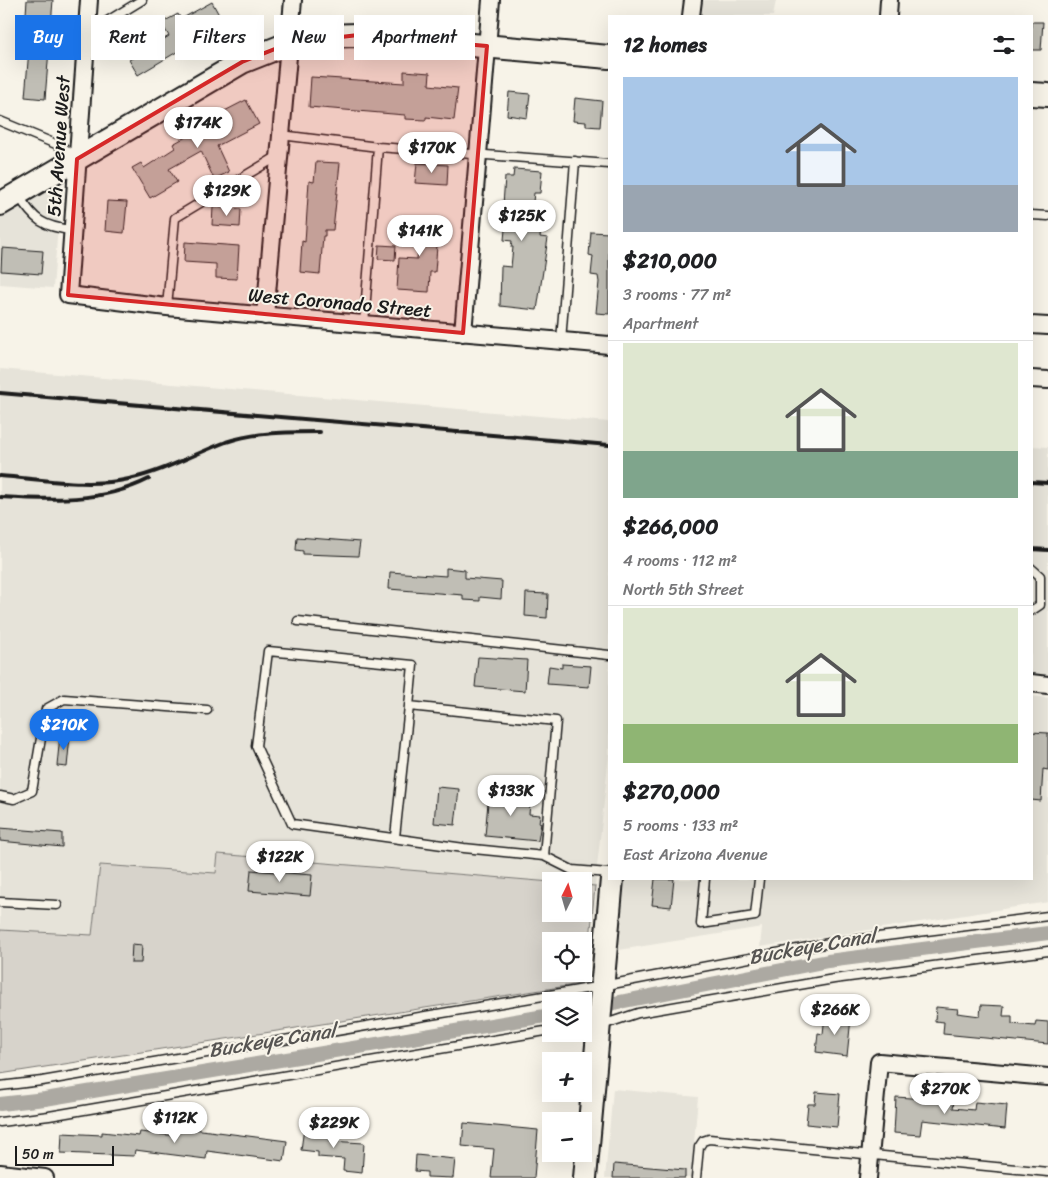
<!DOCTYPE html>
<html lang="en">
<head>
<meta charset="utf-8">
<style>
  :root { --surface:#fff; --page:#f6f6f6; --text:#202124; --muted:#757577; --line:#e0e0e0; --accent:#1a73e8 }
  body { margin:0; font-family:Sriracha,sans-serif; background:var(--page); color:var(--text); height:100vh; display:flex; flex-direction:column; font-size:19px; white-space:nowrap }
  * { box-sizing:border-box; margin:0 }
  p { font-size:16px; color:var(--muted) }
  .icon { flex:none; width:28px; height:28px; fill:none; stroke:currentColor; stroke-width:2; stroke-linecap:round; stroke-linejoin:round }
  .map { position:relative; flex:1; overflow:hidden }
  .drawer { position:absolute; left:608px; top:15px; width:425px; height:865px; display:flex; flex-direction:column; background:var(--surface); border-radius:0px; box-shadow:0 5px 20px #0002 }
  .drawer>* { flex:none }
  .hud { position:absolute; left:15px; top:15px; width:475px; height:45px; display:flex; gap:10px }
  .needle { width:32px; rotate:5deg }
  .buttons { position:absolute; left:542px; top:872px; display:grid; gap:10px }
  .buttons a { display:grid; place-items:center; width:50px; height:50px; border-radius:0px; background:var(--surface); box-shadow:0 5px 20px #0002; font-size:25px }
  .scale { position:absolute; left:15px; bottom:12px; width:99px; box-sizing:border-box; padding-left:5px; border:2px solid #1c1c1c; border-top:0; font-size:14px; line-height:18px; white-space:nowrap; color:#1c1c1c; -webkit-text-stroke:4px #f7f3e8; paint-order:stroke }
  .price { position:absolute; translate:-50% -42px; padding:0 11px; border-radius:18px; background:#fff; color:#222; font-size:16px; line-height:32px; filter:drop-shadow(0 1px 2px #0008) }
  .price::after { content:''; position:absolute; left:50%; top:30px; width:15px; height:11px; margin-left:-8px; background:inherit; clip-path:polygon(0 0,100% 0,50% 100%) }
  .price.active { background:var(--accent); color:#fff }
  ul { padding:0; list-style:none }
  li { display:grid; align-content:center; gap:10px; height:265px; padding:0 15px }
  li+li { border-top:1px solid var(--line) }
  li span { display:grid; place-items:center; height:155px; border-radius:0px; color:#555 }
  li>.icon { margin-inline-start:auto }
  span .icon { width:90px; height:90px; fill:#fffc; stroke-width:1 }
  li b { font-size:21px }
  h2 { display:flex; justify-content:space-between; align-items:center; height:60px; padding:0 15px; font-size:21px }
  .tag { padding:0 18px; border-radius:0px; background:var(--surface); box-shadow:0 5px 20px #0002; font-size:18px; line-height:45px }
  .tag.active { background:var(--accent); color:#fff }
  .map>svg:first-child { display:block }
  .built { fill:#e6e3d9 }
  .green { fill:#d7d3cb; stroke:#7a7874; fill-rule:evenodd }
  .lines { fill:none; stroke-linecap:round; stroke-linejoin:round }
  .canal { stroke:#aca9a2; stroke-width:14 }
  .building { fill:#c0beb5; stroke:#1c1c1c }
  .lane-casing { stroke:#1c1c1c; stroke-width:11 }
  .street-casing { stroke:#1c1c1c; stroke-width:20 }
  .secondary-casing { stroke:#1c1c1c; stroke-width:26 }
  .lane { stroke:#f7f3e8; stroke-width:8 }
  .street { stroke:#f7f3e8; stroke-width:16 }
  .secondary { stroke:#f7f3e8; stroke-width:22 }
  .rail { stroke:#1c1c1c; stroke-width:4 }
  .marked { fill:#d62828; fill-opacity:0.2; stroke:#d62828; stroke-width:4; stroke-linejoin:round }
  .labels { text-anchor:middle; stroke-width:4; stroke-linejoin:round; paint-order:stroke }
  .street-label { font-size:19px; fill:#1c1c1c; stroke:#f7f3e8 }
  .water-label { font-size:20px; font-style:italic; fill:#565452; stroke:#f7f3e8 }
</style>
</head>
<body>
<div class="map">
<svg width="1048" height="1178" viewBox="0 0 1048 1178">
  <rect width="100%" height="100%" fill="#f7f3e8"/>
  <filter id="ink" filterUnits="userSpaceOnUse"><feTurbulence type="fractalNoise" baseFrequency=".02" numOctaves="2"/><feDisplacementMap in="SourceGraphic" scale="10" xChannelSelector="R" yChannelSelector="G"/><feConvolveMatrix kernelMatrix="1 2 1 2 8 2 1 2 1" color-interpolation-filters="sRGB"/></filter>
  <g filter="url(#ink)">
    <!-- built -->
    <path class="built" d="M702,0H776L773,16H701Z
      M62,178L53,288L0,284V215Z
      M0,369L609,422V754L595,886L584,885V881L551,882L219,854L216,873L100,865L92,935L0,930Z
      M1031,446L1048,447V677L1031,675Z
      M1031,696L1048,698V902L760,947L762,927L619,950L625,879H1031Z
      M613,1089L698,1097L691,1178H605Z"/>
    <!-- green -->
    <path class="green" d="M218,854L551,882V914H584V885L595,886L586,983L0,1074V930L92,935L100,865L216,873ZM551,941H584V974H551Z"/>
    <g class="lines">
      <!-- canal -->
      <path class="canal" d="M584,1009L828,961L1048,933
        M0,1104L45,1099L551,1015"/>
    </g>
    <!-- building -->
    <path class="building" d="M27,0H53L45,99L25,97L32,14H26Z
      M212,2L224,24L138,75L129,60L169,36L161,23L178,14L181,19Z
      M1031,22H1043L1041,50H1031Z
      M404,71L430,73L429,85L458,88L454,120L426,117V120L405,119V115L309,107L311,77L404,83Z
      M509,92L530,94L527,118L507,115Z
      M575,98L602,101L600,127L586,126V122L573,121Z
      M246,100L259,124L217,146L229,172L214,179L201,151L169,169L177,182L150,198L132,168L141,163L144,168L175,148L173,144L213,122L211,118Z
      M316,162L340,163L333,230H325V236H323L320,274L300,272L302,241L305,242L309,181L314,182Z
      M417,163L448,165L447,185L415,183Z
      M514,169L542,171L540,193H534L530,228L541,229L540,237L548,238L537,310L500,306L501,266L511,267L513,247H511L512,241L504,240L506,219H502L505,177H513Z
      M107,201L127,202L124,233L105,231Z
      M213,207L241,209L240,227L212,225Z
      M408,218L439,220L435,272H430L429,292L397,290L399,258L417,259L419,237L406,236Z
      M591,232L609,233V314L596,313L599,282L598,276L591,275L593,256L589,255Z
      M185,242L239,246L237,279L216,278V264L184,262Z
      M379,245L396,246L395,260L378,259Z
      M2,248L43,251L41,274L1,271Z
      M297,537L360,542L358,556L303,554V551L296,550Z
      M446,568L465,570V578L502,581L501,599L480,597V601L463,600V595L389,589L390,572L446,576Z
      M526,593L548,594L547,618L525,616Z
      M478,657L527,660L525,691L475,687Z
      M562,664L591,666L589,687L547,684L549,666L562,668Z
      M1031,732L1048,733V770L1043,769L1041,801L1031,800Z
      M60,735L70,736L67,767L57,766Z
      M437,787L459,789L455,825L434,823Z
      M489,791L531,794L529,814L540,815L539,823H541L538,841L485,836Z
      M0,828L62,833V847L0,841Z
      M251,870L312,875L310,896L249,891Z
      M655,879H674L671,907L652,905Z
      M132,944L142,945L141,963H131Z
      M981,1005L1004,1006L1003,1016H1012V1024L1035,1026L1036,1021L1048,1022V1044L943,1034L944,1022L935,1021L936,1007L958,1009L957,1013L980,1016Z
      M825,1015L851,1018L847,1056L816,1052L818,1033L823,1034Z
      M816,1092L840,1094L837,1127L806,1124L808,1104H815Z
      M896,1097L954,1101L953,1108L974,1110L975,1102L1007,1105L1005,1129L922,1120L920,1135L894,1133Z
      M464,1123L538,1130L534,1178H491L494,1149L462,1146Z
      M178,1127L287,1141L284,1161L207,1151L206,1159L135,1150L134,1156L61,1153L62,1133L102,1135V1132L139,1136L140,1132L177,1136Z
      M304,1128L331,1131L330,1141L364,1143L362,1173L343,1171L344,1159L318,1157V1152L301,1150Z
      M416,1155L455,1159L453,1178L427,1177V1172L415,1171Z
      M614,1164L685,1170V1178H613Z"/>
    <g class="lines">
      <!-- lane casing -->
      <g class="lane-casing">
        <path id="lane" d="M87,30L101,25L142,0
          M0,121L63,147L74,157
          M281,135L378,147L609,164
          M19,196C34,220 43,227 72,230
          M1031,215L1048,216
          M167,307L175,218L278,156
          M364,324L378,147
          M561,341L575,161
          M1031,568L1040,576V605L1031,611
          M298,621L609,655
          M268,651L413,665L409,706L556,721L544,856L464,848L292,824L256,746Z
          M0,796L14,799L32,791L46,709L64,699L207,710
          M395,837L409,706
          M544,856L572,870L609,873
          M705,879L701,924L755,916L759,879
          M0,902L57,905
          M584,1027L599,1026L638,1013L834,979L1048,951
          M0,1086L42,1081L602,986L829,943L1048,916
          M0,1122L49,1116L551,1030
          M696,1178L699,1147L703,1141L709,1139L1048,1172"/>
      </g>
      <!-- street casing -->
      <g class="street-casing">
        <path id="street" d="M89,0L68,295L167,307L609,345
          M691,16L693,0
          M888,16L889,0
          M265,316L293,0
          M1031,325L1048,326
          M463,333L491,0
          M1031,379L1048,380
          M1031,683L1048,685
          M0,1173L45,1178
          M868,1178L879,1062L1048,1077"/>
      </g>
      <!-- secondary casing -->
      <g class="secondary-casing">
        <path id="secondary" d="M1031,94L1048,95
          M0,204L242,62L290,43L324,36L358,35L609,57
          M585,1178L612,879"/>
      </g>
      <!-- lane -->
      <use href="#lane" class="lane"/>
      <!-- street -->
      <use href="#street" class="street"/>
      <!-- secondary -->
      <use href="#secondary" class="secondary"/>
      <!-- rail -->
      <path class="rail" d="M0,393L609,445
        M0,476C42,479 88,488 129,479C163,472 194,454 226,442C256,432 288,432 320,432
        M1031,482L1048,483
        M0,497C50,500 102,503 149,479
        M1031,549L1048,550"/>
    </g>
  </g>
  <!-- marked area -->
  <path class="marked" d="M358,35L487,46L463,333L68,295L77,159L242,62L290,43Z"/>
  <g class="labels">
    <!-- street labels -->
    <g class="street-label">
      <text transform="translate(58 146) rotate(-86)" y="7">5th Avenue West</text>
      <text transform="translate(340 302) rotate(5)" y="7">West Coronado Street</text>
    </g>
    <!-- water labels -->
    <g class="water-label">
      <text transform="translate(812 946) rotate(-10)" y="7">Buckeye Canal</text>
      <text transform="translate(272 1040) rotate(-9)" y="7">Buckeye Canal</text>
    </g>
  </g>
</svg>
<div class="buttons">
<a><svg class="needle" viewBox="-14 -14 28 28"><path d="M0-13l5 13h-10z" fill="#e53935"/><path d="M0 13l5-13h-10z" fill="#757577"/></svg></a>
<a><svg class="icon" aria-label="locate" viewBox="0 0 24 24"><circle cx="12" cy="12" r="6"/><path d="M12 2v4M12 18v4M2 12h4M18 12h4"/></svg></a>
<a><svg class="icon" aria-label="layers" viewBox="0 0 24 24"><path d="M12 4l9 5-9 5-9-5zM3 14l9 5 9-5"/></svg></a>
<a>+</a>
<a>−</a>
</div>
<div class="scale">50 m</div>
<b class="price" style="left:198px;top:149px">$174K</b>
<b class="price" style="left:432px;top:174px">$170K</b>
<b class="price" style="left:227px;top:217px">$129K</b>
<b class="price" style="left:522px;top:242px">$125K</b>
<b class="price" style="left:420px;top:257px">$141K</b>
<b class="price active" style="left:64px;top:751px">$210K</b>
<b class="price" style="left:511px;top:817px">$133K</b>
<b class="price" style="left:280px;top:883px">$122K</b>
<b class="price" style="left:835px;top:1036px">$266K</b>
<b class="price" style="left:945px;top:1115px">$270K</b>
<b class="price" style="left:175px;top:1144px">$112K</b>
<b class="price" style="left:334px;top:1149px">$229K</b>
<div class="hud">
<a class="tag active">Buy</a>
<a class="tag">Rent</a>
<a class="tag">Filters</a>
<a class="tag">New</a>
<a class="tag">Apartment</a>
</div>
<section class="drawer">
<h2>12 homes<svg class="icon" aria-label="filters" viewBox="0 0 24 24"><path d="M4 7h16M4 17h16"/><circle cx="9" cy="7" r="2"/><circle cx="15" cy="17" r="2"/></svg></h2>
<ul>
<li><span style="background:linear-gradient(#a9c7e8 70%,#9aa5b1 0)"><svg class="icon" aria-label="home" viewBox="0 0 24 24"><path d="M3 11l9-7 9 7M6 9v11h12V9"/></svg></span><div><b>$210,000</b><p>3 rooms · 77 m²</p><p>Apartment</p></div></li>
<li><span style="background:linear-gradient(#dfe7d0 70%,#7fa58c 0)"><svg class="icon" aria-label="home" viewBox="0 0 24 24"><path d="M3 11l9-7 9 7M6 9v11h12V9"/></svg></span><div><b>$266,000</b><p>4 rooms · 112 m²</p><p>North 5th Street</p></div></li>
<li><span style="background:linear-gradient(#dfe7d0 75%,#8fb573 0)"><svg class="icon" aria-label="home" viewBox="0 0 24 24"><path d="M3 11l9-7 9 7M6 9v11h12V9"/></svg></span><div><b>$270,000</b><p>5 rooms · 133 m²</p><p>East Arizona Avenue</p></div></li>
</ul>
</section>
</div>
</body>
</html>
